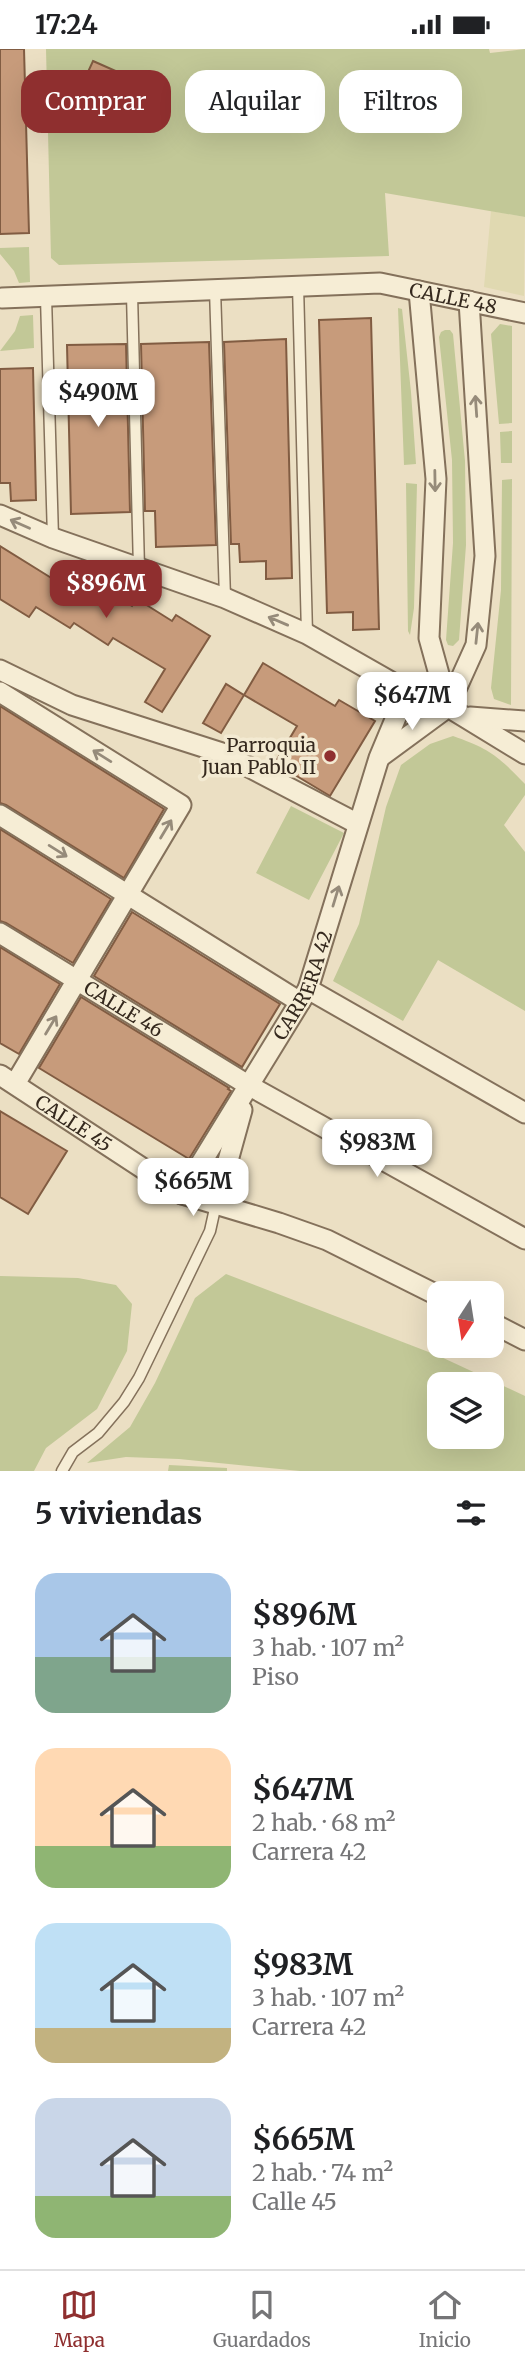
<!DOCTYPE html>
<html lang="es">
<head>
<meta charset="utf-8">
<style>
  :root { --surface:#fff; --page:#f6f6f6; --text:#202124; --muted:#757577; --line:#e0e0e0; --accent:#8f2f2f }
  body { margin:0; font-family:Merriweather,serif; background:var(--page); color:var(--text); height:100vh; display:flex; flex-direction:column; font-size:26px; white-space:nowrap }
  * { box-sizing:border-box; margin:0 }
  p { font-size:23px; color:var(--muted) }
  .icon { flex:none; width:38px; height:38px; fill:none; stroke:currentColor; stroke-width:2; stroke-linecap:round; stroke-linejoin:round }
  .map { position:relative; height:1422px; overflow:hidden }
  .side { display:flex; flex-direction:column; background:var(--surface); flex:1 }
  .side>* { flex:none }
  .top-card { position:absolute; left:21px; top:21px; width:483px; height:63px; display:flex; gap:14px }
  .needle { width:46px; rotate:192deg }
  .buttons { position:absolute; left:427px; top:1232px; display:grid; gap:14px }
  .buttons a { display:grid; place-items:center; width:77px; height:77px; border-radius:14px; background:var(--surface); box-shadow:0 7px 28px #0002; font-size:35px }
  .price { position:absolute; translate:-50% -60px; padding:0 16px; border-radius:14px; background:#fff; color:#222; font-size:23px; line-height:46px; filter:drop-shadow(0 2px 4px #0008) }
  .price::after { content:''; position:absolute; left:50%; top:42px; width:21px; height:16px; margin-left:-10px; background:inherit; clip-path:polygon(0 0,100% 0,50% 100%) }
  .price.selected { background:var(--accent); color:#fff }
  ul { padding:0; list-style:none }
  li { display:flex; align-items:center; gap:21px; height:175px; padding:0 35px }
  li span { display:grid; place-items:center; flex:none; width:196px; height:140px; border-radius:21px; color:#555 }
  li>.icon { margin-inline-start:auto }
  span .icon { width:84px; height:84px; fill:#fffc; stroke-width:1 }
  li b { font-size:30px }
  h2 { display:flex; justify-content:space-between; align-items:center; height:84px; padding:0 35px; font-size:30px }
  .pill { padding:0 24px; border-radius:21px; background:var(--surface); box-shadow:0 7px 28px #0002; font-size:24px; line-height:63px }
  .pill.selected { background:var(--accent); color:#fff }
  .status { display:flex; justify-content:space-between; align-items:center; height:49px; padding:0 35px; background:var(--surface); direction:ltr }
  .status svg { height:19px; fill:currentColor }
  .dock { display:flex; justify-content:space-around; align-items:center; height:98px; border-top:2px solid var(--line); background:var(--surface); font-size:19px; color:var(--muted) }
  .dock a { display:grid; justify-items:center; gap:4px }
  .dock .selected { color:var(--accent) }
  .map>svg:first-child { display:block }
  .farmland { fill:#e0d9b1 }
  .green { fill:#c2c897; fill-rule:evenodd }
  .building { fill:#c79b7b; stroke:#815c42; stroke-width:2 }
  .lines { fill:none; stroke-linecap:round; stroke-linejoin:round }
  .service-casing { stroke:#84715b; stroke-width:13 }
  .minor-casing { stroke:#84715b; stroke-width:23 }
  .service { stroke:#f6edd5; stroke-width:10 }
  .minor { stroke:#f6edd5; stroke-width:19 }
  .oneway { stroke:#968b7a }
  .poi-dot { fill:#8f2f2f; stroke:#f3ead2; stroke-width:2.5 }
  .labels { text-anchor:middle; stroke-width:7; stroke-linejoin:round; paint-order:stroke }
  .street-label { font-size:19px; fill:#35291e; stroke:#f3ead2 }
  .poi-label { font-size:19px; fill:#35291e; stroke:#f3ead2; text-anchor:end }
</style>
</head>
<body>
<div class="status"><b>17:24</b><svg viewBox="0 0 49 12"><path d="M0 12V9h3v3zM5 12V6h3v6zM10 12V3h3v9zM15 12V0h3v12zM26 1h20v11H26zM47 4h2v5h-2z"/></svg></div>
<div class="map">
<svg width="525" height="1422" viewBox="0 0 525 1422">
  <rect width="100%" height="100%" fill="#ebdfc3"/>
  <!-- farmland -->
  <path class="farmland" d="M491,162L525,168L524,247L484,238Z"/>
  <!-- green -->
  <path class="green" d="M46,0H489L490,4L525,0V168L385,144L389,207L59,216L51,209Z
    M29,198L30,233L19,234L14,222L0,205V199Z
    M398,259L402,260L411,343L416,415L404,416Z
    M33,266L34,299L0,302L15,282L20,267Z
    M500,275L512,277V374L499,375L491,285Z
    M445,281H450L453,285L465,412L466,496L459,591L453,597L448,596L446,591L453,494L452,411L439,288L441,283Z
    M512,382V414H501L500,383Z
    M512,430L511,656L494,650L491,639L501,541L502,431Z
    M406,434L417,435L414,559L410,586L408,582Z
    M453,687C490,700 498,707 525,735V746L504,776L525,803V962L438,911L403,972L333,932L359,875L386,758L401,716L430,695Z
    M291,757L344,784L309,851L256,824Z
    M226,1225L439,1307L525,1347V1422H300L179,1410L126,1408L87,1414L130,1378L155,1334L195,1249ZM439,1335H492V1388H439Z
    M0,1227L78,1229L116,1236L132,1255L127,1302L97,1360L46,1399L34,1422H0Z
    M169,1416L227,1419V1422H168Z"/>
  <!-- building -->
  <path class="building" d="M0,0H24L29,184L0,185Z
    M93,12L136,31L119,69L76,49Z
    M371,269L379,580L353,581V563L327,564L319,271Z
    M286,290L292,529L266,530V512L240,513L239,495H231L224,293Z
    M209,293L216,496L156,498L155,462H145L141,295Z
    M126,295L130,463L71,465L67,296Z
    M33,319L36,451L11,452L10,434H0V320Z
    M0,497L53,530L60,520L94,541L98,536L132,557L137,550L172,572L176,566L210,587L162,663L145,653L165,620L113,589L108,596L74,574L70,579L36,558L29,568L0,550Z
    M263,614L335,657L339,651L375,672L330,747L275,714L297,677L244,646L221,684L203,674L226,635L244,646Z
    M0,657L164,760L124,829L6,756L0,754Z
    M0,780L111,850L73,914L6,874L0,872Z
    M132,863L280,955L242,1018L94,927Z
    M0,898L60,935L19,1005L0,994Z
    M81,948L229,1039L228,1040L231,1042L189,1110L39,1019Z
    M0,1062L67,1102L28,1165L0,1148Z"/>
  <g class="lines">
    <!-- service casing -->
    <g class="service-casing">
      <path id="service" d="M298,236L307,585
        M215,240L225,549
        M132,245L139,520
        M46,248L53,489
        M62,1422L73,1403L98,1384L124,1353L139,1329L210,1182L216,1155"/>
    </g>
    <!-- minor casing -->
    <g class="minor-casing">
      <g id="minor">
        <path d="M419,242L436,430L429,589L448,658"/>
        <path id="s1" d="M2,249L380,234L525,264"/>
        <path d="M0,466L53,489L225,549L307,585L407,642L448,658L525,705"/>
        <path d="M0,621L72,656L222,704L358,775"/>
        <path d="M0,643L181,756L15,1035"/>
        <path d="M470,668L525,672"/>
        <path d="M380,708L448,658L476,596L485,507L469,252"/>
        <path d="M0,766L300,953"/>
        <path id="s2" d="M0,884L248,1036L525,1190"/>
        <path d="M308,940L525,1064"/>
        <path id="s3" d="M0,1026L182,1145L279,1174L327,1191L439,1247"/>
        <path id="s4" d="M182,1145L308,940L379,709L407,642"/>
        <path d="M216,1155L242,1061"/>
        <path d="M492,1274L525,1291"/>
      </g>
    </g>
    <!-- service -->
    <use href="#service" class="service"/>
    <!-- minor -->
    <use href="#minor" class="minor"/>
  </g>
  <!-- one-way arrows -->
  <defs><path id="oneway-shaft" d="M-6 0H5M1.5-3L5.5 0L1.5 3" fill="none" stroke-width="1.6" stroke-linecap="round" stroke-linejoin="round" transform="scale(1.75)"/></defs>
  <g class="oneway">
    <use href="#oneway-shaft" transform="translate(476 357) rotate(-94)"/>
    <use href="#oneway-shaft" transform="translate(435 432) rotate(89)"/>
    <use href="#oneway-shaft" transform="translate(20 475) rotate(-156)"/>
    <use href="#oneway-shaft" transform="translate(278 572) rotate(-157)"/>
    <use href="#oneway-shaft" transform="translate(477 584) rotate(-84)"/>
    <use href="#oneway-shaft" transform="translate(102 707) rotate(-148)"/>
    <use href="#oneway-shaft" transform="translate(166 780) rotate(-59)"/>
    <use href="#oneway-shaft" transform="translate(58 802) rotate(32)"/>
    <use href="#oneway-shaft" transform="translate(336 847) rotate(-73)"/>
    <use href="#oneway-shaft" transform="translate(51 976) rotate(-59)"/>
  </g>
  <!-- markers -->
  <circle class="poi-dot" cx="330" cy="707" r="7"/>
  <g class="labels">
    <!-- street labels -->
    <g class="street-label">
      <text dy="7" stroke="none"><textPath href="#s1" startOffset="453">CALLE 48</textPath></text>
      <text dy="7" stroke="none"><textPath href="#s4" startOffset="242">CARRERA 42</textPath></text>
      <text dy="7" stroke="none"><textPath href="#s2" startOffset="145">CALLE 46</textPath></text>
      <text dy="7" stroke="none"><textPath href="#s3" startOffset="88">CALLE 45</textPath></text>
    </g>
    <!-- poi labels -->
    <g class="poi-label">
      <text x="316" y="703">Parroquia<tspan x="316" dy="22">Juan Pablo II</tspan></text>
    </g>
  </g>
</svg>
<div class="buttons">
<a><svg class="needle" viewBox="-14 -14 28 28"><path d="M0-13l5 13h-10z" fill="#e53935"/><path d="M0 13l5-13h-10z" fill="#757577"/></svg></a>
<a><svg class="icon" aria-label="layers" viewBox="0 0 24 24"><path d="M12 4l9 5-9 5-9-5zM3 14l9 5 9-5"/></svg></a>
</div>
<b class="price" style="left:98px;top:380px">$490M</b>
<b class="price selected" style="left:106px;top:571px">$896M</b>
<b class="price" style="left:412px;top:683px">$647M</b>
<b class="price" style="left:377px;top:1130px">$983M</b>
<b class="price" style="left:193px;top:1169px">$665M</b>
<div class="top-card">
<a class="pill selected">Comprar</a>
<a class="pill">Alquilar</a>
<a class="pill">Filtros</a>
</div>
</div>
<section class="side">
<h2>5 viviendas<svg class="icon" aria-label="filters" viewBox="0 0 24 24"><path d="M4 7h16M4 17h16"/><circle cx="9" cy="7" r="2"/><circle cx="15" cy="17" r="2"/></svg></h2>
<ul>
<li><span style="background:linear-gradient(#a9c7e8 60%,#7fa58c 0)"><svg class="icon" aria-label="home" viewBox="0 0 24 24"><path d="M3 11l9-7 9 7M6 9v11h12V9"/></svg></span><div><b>$896M</b><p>3 hab. · 107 m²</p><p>Piso</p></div></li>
<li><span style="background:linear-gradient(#ffd9b3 70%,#8fb573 0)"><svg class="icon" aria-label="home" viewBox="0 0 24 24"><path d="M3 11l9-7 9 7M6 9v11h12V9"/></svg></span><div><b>$647M</b><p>2 hab. · 68 m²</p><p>Carrera 42</p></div></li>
<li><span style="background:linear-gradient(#bfe0f5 75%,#c2b280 0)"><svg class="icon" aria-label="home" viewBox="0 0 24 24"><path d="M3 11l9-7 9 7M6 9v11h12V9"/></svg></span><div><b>$983M</b><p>3 hab. · 107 m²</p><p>Carrera 42</p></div></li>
<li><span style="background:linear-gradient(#c9d6e8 70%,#8fb573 0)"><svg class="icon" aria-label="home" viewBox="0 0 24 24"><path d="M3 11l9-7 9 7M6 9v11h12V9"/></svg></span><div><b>$665M</b><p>2 hab. · 74 m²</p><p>Calle 45</p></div></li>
</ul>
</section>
<nav class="dock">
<a class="selected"><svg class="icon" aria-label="map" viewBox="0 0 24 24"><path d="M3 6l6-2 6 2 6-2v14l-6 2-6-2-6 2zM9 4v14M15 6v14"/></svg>Mapa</a>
<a><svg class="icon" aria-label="saved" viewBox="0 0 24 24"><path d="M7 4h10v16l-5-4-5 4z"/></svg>Guardados</a>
<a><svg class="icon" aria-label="home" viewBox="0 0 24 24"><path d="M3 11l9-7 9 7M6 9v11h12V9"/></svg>Inicio</a>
</nav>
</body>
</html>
